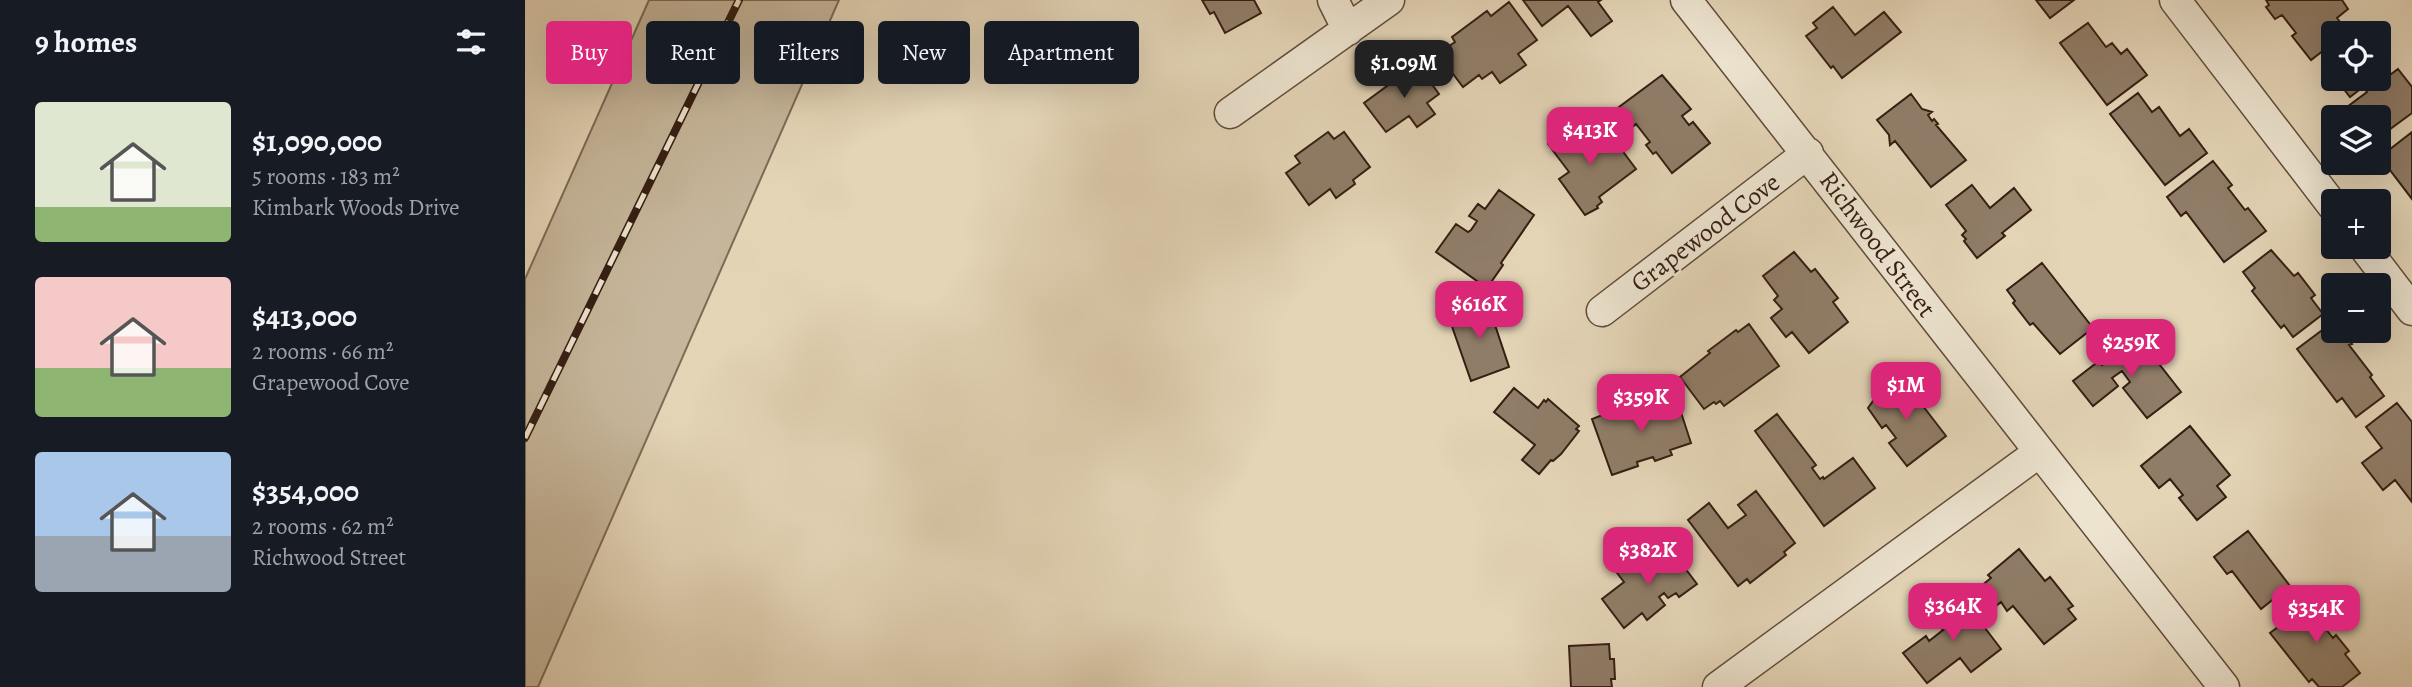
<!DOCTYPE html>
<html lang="en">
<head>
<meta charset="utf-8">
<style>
  :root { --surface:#171b24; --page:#242831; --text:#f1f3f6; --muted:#9ea1a6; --accent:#db2777 }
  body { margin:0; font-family:Alegreya,serif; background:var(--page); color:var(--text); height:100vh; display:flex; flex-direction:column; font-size:26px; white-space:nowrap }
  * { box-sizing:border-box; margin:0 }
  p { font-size:23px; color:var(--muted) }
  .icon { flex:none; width:38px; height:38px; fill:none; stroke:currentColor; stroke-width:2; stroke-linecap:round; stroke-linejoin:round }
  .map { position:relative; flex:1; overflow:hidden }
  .drawer { display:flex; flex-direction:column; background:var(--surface); width:525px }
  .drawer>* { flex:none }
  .guide { position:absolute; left:21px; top:21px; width:665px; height:63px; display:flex; gap:14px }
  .tools { position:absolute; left:1796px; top:21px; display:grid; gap:14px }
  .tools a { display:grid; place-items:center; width:70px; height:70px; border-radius:7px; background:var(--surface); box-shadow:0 7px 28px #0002; font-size:35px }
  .price { position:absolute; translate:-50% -60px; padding:0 16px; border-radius:14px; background:var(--accent); color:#fff; font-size:23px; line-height:46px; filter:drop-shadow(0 2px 4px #0008) }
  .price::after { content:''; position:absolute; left:50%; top:42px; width:21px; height:16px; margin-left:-10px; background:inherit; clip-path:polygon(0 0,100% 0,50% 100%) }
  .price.selected { background:#222; color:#fff }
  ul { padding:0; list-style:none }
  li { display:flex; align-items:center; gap:21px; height:175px; padding:0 35px }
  li span { display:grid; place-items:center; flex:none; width:196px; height:140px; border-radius:7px; color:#555 }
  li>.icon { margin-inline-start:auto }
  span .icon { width:84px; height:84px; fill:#fffc; stroke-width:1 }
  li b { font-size:30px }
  h2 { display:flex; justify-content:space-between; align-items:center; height:84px; padding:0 35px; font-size:30px }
  .chip { padding:0 24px; border-radius:7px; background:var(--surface); box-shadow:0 7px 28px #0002; font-size:24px; line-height:63px }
  .chip.selected { background:var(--accent); color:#fff }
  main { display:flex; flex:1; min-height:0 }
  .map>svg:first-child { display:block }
  .green { fill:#c6b69b; stroke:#7e6a56; stroke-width:2 }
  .building { fill:#907d68; stroke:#351e12; stroke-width:2 }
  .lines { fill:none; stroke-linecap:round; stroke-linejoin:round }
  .minor-casing { stroke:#614c3b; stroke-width:33 }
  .minor { stroke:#ede4d0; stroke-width:30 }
  .rail-casing { stroke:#351e12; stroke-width:8 }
  .rail { stroke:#ede4d0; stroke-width:5; stroke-dasharray:16; stroke-linecap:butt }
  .labels { text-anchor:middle; stroke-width:5; stroke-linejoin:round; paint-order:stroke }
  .street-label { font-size:26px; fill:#351e12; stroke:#ede4d0 }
</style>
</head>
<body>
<main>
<section class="drawer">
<h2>9 homes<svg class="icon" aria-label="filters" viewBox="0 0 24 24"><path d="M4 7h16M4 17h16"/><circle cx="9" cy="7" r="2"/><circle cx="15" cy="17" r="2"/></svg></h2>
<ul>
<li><span style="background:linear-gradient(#dfe7d0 75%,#8fb573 0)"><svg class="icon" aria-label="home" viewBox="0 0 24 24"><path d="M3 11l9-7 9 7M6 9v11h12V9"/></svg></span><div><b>$1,090,000</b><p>5 rooms · 183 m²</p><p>Kimbark Woods Drive</p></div></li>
<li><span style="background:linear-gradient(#f6c9c9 65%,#8fb573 0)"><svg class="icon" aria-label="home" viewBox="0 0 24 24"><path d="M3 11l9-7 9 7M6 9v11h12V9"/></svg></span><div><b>$413,000</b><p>2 rooms · 66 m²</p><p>Grapewood Cove</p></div></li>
<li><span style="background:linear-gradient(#a9c7e8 60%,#9aa5b1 0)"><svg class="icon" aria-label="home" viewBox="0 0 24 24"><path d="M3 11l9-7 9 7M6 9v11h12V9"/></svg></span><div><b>$354,000</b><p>2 rooms · 62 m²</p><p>Richwood Street</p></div></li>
</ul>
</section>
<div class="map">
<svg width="1887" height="687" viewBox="0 0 1887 687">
  <rect width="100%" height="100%" fill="#e4d5b7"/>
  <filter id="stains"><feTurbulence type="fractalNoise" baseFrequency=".00286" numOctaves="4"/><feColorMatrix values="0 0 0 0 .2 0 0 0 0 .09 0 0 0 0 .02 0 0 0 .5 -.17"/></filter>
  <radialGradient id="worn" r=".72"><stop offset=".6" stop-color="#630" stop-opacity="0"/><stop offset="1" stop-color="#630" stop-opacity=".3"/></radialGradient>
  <!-- green -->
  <path class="green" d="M124,0H314L13,687H0V279Z"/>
  <!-- building -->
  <path class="building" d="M677,0H729L736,13L700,33L689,12L685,14Z
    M998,0H1076L1073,2L1087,21L1066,36L1043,6L1017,26Z
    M1511,0H1549L1525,18Z
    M1741,0H1817L1823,9L1812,18L1823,32L1808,33V43L1786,60L1767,36L1771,33L1757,15L1750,19L1741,7L1744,5Z
    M984,2L1012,40L993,54L1001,65L975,83L967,72L957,79L954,75L938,87L913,54L930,42L927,37L962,11L966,16Z
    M1308,7L1330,35L1359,12L1376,32L1317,78L1308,66L1306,68L1281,36L1292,28L1288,23Z
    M1563,23L1581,47L1587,43L1596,54L1602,49L1622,75L1582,105L1535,43Z
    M892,64L914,94L902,103L910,114L892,127L884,116L861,132L839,103Z
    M1873,69L1887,87V113L1853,138V117H1824L1818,110L1842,92L1838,87L1825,97L1811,79H1853V77L1857,81Z
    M1137,75L1166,109L1157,116L1164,125L1168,122L1185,143L1147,173L1131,152L1128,154L1121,145L1125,142L1111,124L1105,129L1090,110Z
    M1613,93L1627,112L1634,107L1655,136L1664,129L1682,153L1640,185L1585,114Z
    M1386,94L1397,109L1407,112L1403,115L1407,121L1409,119L1413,124L1411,125L1441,160L1406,187L1370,141L1365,145L1364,135L1352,120Z
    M1049,124L1069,150L1087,137L1111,169L1074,197L1077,202L1072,206L1073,208L1060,215L1034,179L1044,172L1023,144Z
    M803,132L809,139L819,132L845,167L828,180L830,184L811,198L805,189L784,205L761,173L775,163L770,156Z
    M1887,132V199L1855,157Z
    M1688,161L1707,185L1703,188L1720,210L1723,208L1741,231L1699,262L1661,212L1656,216L1642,197Z
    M1447,185L1465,208L1489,188L1506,210L1477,233L1480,236L1452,258L1439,241L1441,239L1437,235L1441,231L1421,205Z
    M974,190L1009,215L976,263L978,265L962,288L911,252L931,224L943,232L946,230L952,221L944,216L953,204L960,209Z
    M1746,250L1769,276L1773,273L1790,295L1786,298L1798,314L1768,337L1759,325L1756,328L1727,291L1730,288L1718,272Z
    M1269,252L1286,272L1290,269L1313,298L1308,302L1323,322L1284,353L1267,332L1261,337L1246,318L1257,309L1249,300L1253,296L1238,276Z
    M1517,263L1568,328L1535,354L1508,323L1505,325L1488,303L1490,301L1482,290Z
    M962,301L984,367L946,381L923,315L930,313L929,311Z
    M1808,322V331H1817L1827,344L1824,345L1847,375L1845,377L1859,396L1831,417L1817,398L1812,402L1772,349Z
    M1224,324L1254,366L1199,406L1195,401L1191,404L1189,402L1179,409L1155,377L1185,353L1183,351L1211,330L1213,332Z
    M1613,337L1656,392L1622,418L1598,388L1605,382L1597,371L1587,378L1593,386L1568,406L1548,381L1574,361L1577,365Z
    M1378,380L1421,436L1382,466L1364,443L1371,438L1361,425L1357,428L1343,408L1348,401Z
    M989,388L1013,408L1019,400L1021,402L1023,399L1054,426L1051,429L1054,431L1036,454L1028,461L1026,460L1014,474L997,460L1010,445L969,412Z
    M1150,394L1166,443L1145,450L1147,455L1130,461L1128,457L1112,462L1113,466L1087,475L1067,419L1103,405L1107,415L1123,410L1121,405Z
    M1872,403L1887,422V502L1870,480L1858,490L1837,463L1857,448L1841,427Z
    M1252,414L1291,465L1287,468L1295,479L1298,477L1299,479L1328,458L1350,488L1299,526L1230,431Z
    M1665,426L1705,475L1692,486L1701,497L1672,520L1654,498L1658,495L1645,479L1634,488L1616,466Z
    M1231,491L1270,543L1259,552L1261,555L1225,583L1222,579L1213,586L1163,520L1184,503L1203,528L1221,515L1213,505Z
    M1723,531L1765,586L1736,609L1707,571L1702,574L1689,557Z
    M1144,547L1172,584L1154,597L1151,593L1143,598L1139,593L1134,597L1140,605L1122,620L1117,613L1099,628L1077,599L1099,582L1089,569L1105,557L1114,569Z
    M1494,549L1520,581L1525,577L1548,606L1543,609L1551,619L1519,644L1488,606L1482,611L1476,602L1471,606L1455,587L1466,578L1463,575Z
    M1798,593L1816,616L1800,628L1808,638L1811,635L1824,651L1820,654L1835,673L1817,687H1794L1787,679L1784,682L1745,633Z
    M1437,598L1476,649L1446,672L1435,658L1402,683L1378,653L1401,636L1404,641L1418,630L1409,619Z
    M1084,644L1085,659H1089L1090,679H1086L1087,687H1046L1044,646Z"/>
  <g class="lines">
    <!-- minor casing -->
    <g class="minor-casing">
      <path id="minor" d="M808,0L823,30
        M1161,0C1342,228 1518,459 1699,687
        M1650,0L1808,206
        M705,113L864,0
        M1839,247L1887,310
        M1077,311L1283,153
        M1193,687L1513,453"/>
    </g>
    <!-- minor -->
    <use href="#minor" class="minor"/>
    <!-- rail casing -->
    <g class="rail-casing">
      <path id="rail" d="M0,438L214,0"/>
    </g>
    <!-- rail -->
    <use href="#rail" class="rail"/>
  </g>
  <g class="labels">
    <!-- street labels -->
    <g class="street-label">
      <text transform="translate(1180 232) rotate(-37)" y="9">Grapewood Cove</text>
      <text transform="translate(1353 244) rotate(53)" y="9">Richwood Street</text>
    </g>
  </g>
  <rect width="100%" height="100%" filter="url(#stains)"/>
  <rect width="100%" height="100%" fill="url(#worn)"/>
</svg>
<div class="tools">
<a><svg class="icon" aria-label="locate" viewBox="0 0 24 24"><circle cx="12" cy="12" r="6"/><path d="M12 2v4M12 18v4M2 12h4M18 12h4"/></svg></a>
<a><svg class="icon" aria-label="layers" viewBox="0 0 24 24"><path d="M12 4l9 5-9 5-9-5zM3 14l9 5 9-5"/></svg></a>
<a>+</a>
<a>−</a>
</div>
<b class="price selected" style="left:879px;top:100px">$1.09M</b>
<b class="price" style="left:1065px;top:167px">$413K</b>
<b class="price" style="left:954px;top:341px">$616K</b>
<b class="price" style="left:1606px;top:379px">$259K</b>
<b class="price" style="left:1381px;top:422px">$1M</b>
<b class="price" style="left:1116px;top:434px">$359K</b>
<b class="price" style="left:1123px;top:587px">$382K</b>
<b class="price" style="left:1428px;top:643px">$364K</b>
<b class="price" style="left:1791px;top:645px">$354K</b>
<div class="guide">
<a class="chip selected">Buy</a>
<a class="chip">Rent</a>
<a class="chip">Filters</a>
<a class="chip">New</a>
<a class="chip">Apartment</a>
</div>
</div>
</main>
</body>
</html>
